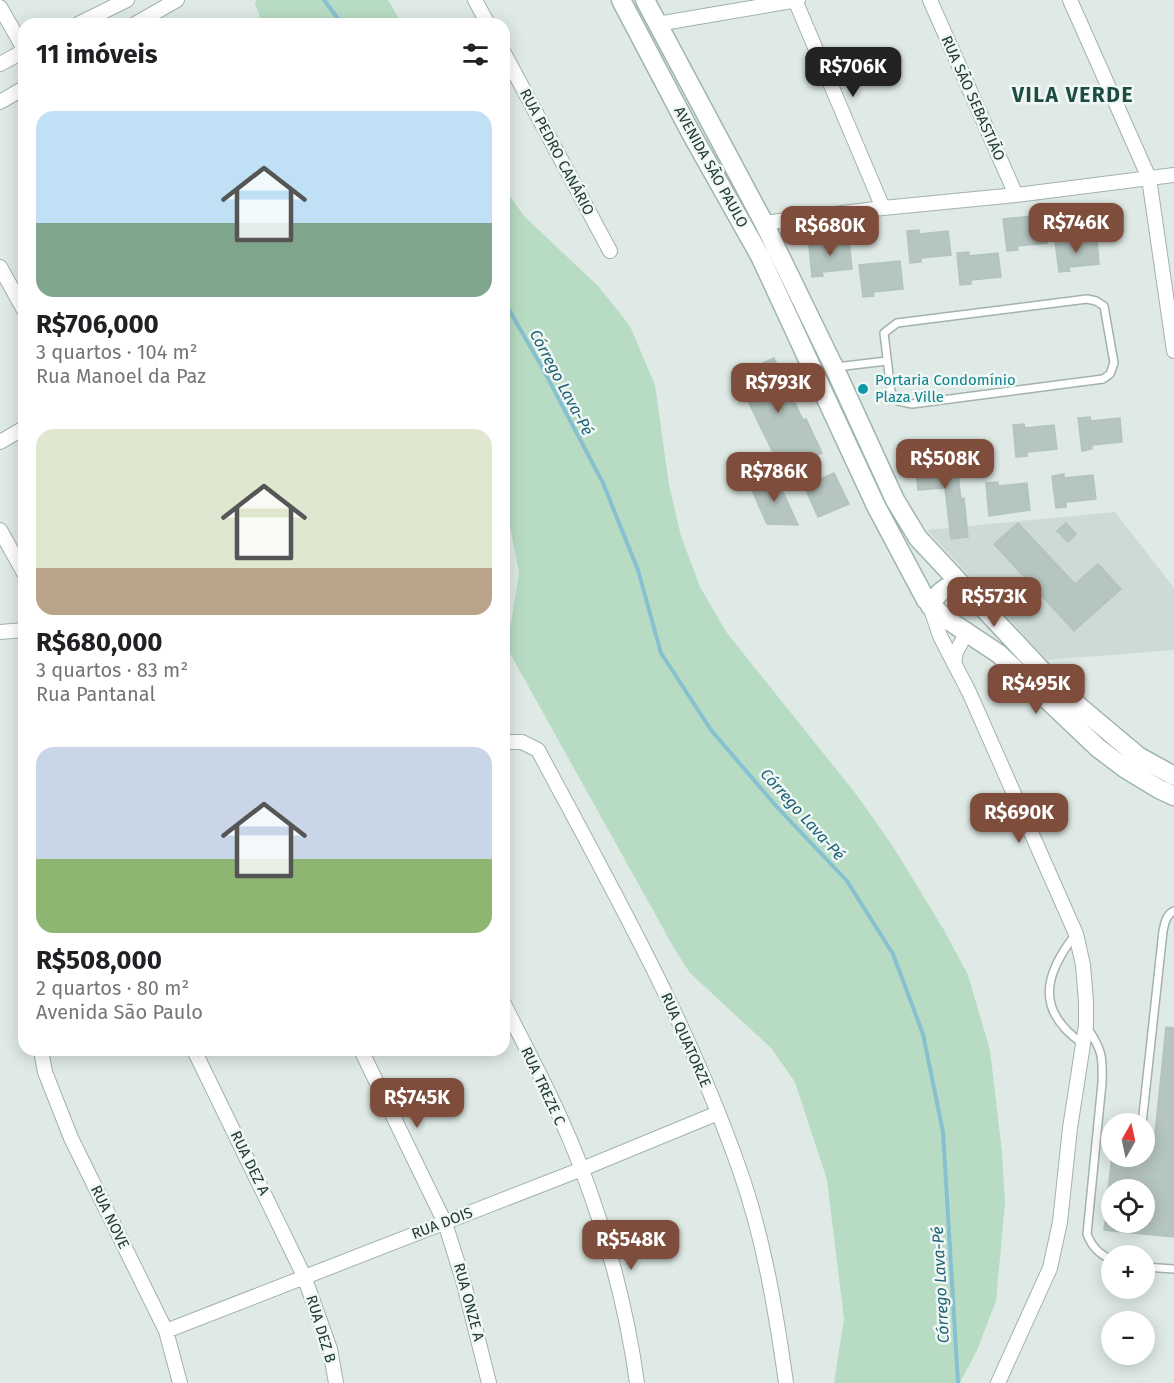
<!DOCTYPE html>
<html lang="pt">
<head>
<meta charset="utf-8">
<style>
  :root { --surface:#fff; --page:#f6f6f6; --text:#202124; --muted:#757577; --accent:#7e4d3b }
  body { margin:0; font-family:"Fira Sans",sans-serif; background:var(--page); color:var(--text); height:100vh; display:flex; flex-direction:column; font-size:22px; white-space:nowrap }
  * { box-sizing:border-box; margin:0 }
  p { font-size:20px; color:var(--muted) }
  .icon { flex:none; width:33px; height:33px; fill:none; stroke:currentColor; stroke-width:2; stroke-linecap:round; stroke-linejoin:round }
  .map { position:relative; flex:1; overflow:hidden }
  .sheet { position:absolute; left:18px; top:18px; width:492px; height:1038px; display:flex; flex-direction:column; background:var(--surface); border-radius:18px; box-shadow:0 3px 15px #0003 }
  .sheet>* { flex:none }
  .needle { width:39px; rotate:9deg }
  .controls { position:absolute; left:1101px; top:1113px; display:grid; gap:12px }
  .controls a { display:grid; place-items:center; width:54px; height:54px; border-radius:50%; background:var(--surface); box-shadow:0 3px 15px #0003; font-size:30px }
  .price { position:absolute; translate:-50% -51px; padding:0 14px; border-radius:12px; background:var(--accent); color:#fff; font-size:20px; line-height:39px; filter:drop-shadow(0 2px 3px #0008) }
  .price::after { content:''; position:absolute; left:50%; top:36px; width:18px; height:14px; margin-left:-9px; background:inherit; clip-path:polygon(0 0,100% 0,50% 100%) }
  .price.selected { background:#222; color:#fff }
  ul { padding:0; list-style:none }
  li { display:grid; align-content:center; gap:12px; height:318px; padding:0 18px }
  li span { display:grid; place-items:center; height:186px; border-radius:18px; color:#555 }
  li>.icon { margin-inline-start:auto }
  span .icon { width:108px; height:108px; fill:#fffc; stroke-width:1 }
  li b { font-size:26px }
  h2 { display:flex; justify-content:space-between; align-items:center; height:72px; padding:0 18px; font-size:26px }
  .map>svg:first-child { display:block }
  .built { fill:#cddad5 }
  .green { fill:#b8dcc3 }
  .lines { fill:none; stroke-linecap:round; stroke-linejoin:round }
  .stream { stroke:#87c1d0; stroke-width:4 }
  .building { fill:#b5c5bf; stroke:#b2c4bd; stroke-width:1.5 }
  .lane-casing { stroke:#a2b2ad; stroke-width:10 }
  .street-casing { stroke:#a2b2ad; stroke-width:16 }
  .secondary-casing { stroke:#9eb6ae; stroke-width:21 }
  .lane { stroke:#fff; stroke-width:7 }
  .street { stroke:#fff; stroke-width:14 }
  .secondary { stroke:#fff; stroke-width:18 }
  .culture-dot { fill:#0f9aa8; stroke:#f0f7f4; stroke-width:2 }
  .labels { text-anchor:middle; stroke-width:5; stroke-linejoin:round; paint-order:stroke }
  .street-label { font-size:15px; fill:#203a34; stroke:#f0f7f4 }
  .culture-label { font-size:15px; fill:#0d838f; stroke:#f0f7f4; text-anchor:start }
  .water-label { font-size:16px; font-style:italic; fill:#1b6275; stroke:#f0f7f4 }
  .district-label { font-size:21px; font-weight:bold; letter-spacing:1.5px; fill:#1d4c43; stroke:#f0f7f4 }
</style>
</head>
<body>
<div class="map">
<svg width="1174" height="1383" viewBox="0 0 1174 1383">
  <rect width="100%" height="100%" fill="#dfeae6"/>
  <!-- built -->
  <path class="built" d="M1115,512L1174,588V650L1047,660L927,530Z"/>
  <!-- green -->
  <path class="green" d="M256,0H388L402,24H263L255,4Z
    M504,188L524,216L599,287L630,326L655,385L669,485L681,536L700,587L727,633L856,794L892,845L944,930L968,975L990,1050L1002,1152L1005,1203L996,1301L978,1348L960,1383H834L844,1319L827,1180L795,1082L771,1048L690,973L674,948L507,648L519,573L509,521L504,511Z"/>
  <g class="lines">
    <!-- stream -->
    <path class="stream" d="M324,0L342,24
      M504,301L542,367L603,483L638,570L661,653L711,730L777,807L847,881L893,954L923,1034L943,1132L958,1383"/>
  </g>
  <!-- building -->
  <path class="building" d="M1044,215L1047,243L1017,246L1018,250L1007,251L1003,219Z
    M919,230V234L948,231L951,255L921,258V262L910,263L907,231Z
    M1067,239L1068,243L1097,240L1099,264L1069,267L1070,271L1059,272L1055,241Z
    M849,240L852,269L822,272L823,276L812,277L809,245Z
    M969,252V256L998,253L1001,277L971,280V284L960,285L957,253Z
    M900,261L903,289L873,292L874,296L863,297L859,265Z
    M774,358L803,420L806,419L822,453L782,471L746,397L742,399L732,377Z
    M1090,417L1091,421L1120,418L1122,442L1092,445V449L1082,451L1078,418Z
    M1024,424L1025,428L1054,425L1057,449L1027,452V456L1016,457L1013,425Z
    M927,457V461L956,458L961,499L964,498L968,537L951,539L945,488L918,490L915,459Z
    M834,473L849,504L818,517L804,486Z
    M1064,474V478L1093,475L1096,499L1066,502V507L1056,508L1052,476Z
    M776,477L798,525L767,524L751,488Z
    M998,482V486L1027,483L1030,510L989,516L986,483Z
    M1018,523L1075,584L1098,564L1121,589L1074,631L994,544Z
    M1066,523L1076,534L1068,542L1057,531Z
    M1166,1027L1174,1028V1237L1104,1230L1105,1222H1144V1190H1108L1112,1156H1144V1143L1154,1144Z"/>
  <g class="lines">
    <!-- lane casing -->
    <g class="lane-casing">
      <path id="lane" d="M1087,299L1096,301L1104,306L1114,363L1110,374L1103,379L912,404L898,401L891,392L884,333L897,323Z
        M836,367L887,361
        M1075,935C1043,976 1036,1011 1083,1044
        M1087,1027C1102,1050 1103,1056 1102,1083L1087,1234C1092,1247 1099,1254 1112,1260
        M1142,1124L1163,931C1165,922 1166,915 1174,911
        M1144,1267L1174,1269"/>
    </g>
    <!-- street casing -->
    <g class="street-casing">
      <path id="street" d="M475,0L488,24
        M795,0L883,208
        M930,0L1016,195
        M1070,0L1149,178L1174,351
        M0,7L24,49
        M78,24L127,0
        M135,24L177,0
        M657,24L798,0
        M504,53L610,251
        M0,64L24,51
        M0,102L24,88
        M764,223L883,208L1016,195L1174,175
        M0,267L24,310
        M0,442L24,428
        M0,530L24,573
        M930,606L940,636L969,692L1076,934L1083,965L1086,1002V1025L1070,1128L1060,1222L1050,1268L998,1383
        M0,632L24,630
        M954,664L956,652L967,632
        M504,742H522L538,750C611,887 689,1024 740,1171C764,1239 776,1312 786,1383
        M504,1004C531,1058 561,1113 582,1170C608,1239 627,1310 637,1383
        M41,1050L45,1072L71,1138L166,1331L180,1383
        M194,1050L304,1276L330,1349L336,1383
        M361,1050L445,1223L463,1280L489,1383
        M166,1331L582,1169L718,1113"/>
    </g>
    <!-- secondary casing -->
    <g class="secondary-casing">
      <path id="secondary" d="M621,0L692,135L760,256L876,506L926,600L945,618L999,654L1098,748L1126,769L1159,789L1174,796
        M645,0L764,223L834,367L895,500L918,538L1045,674L1082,709L1138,756L1174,776
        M930,606C937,594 945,585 959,584"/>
    </g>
    <!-- lane -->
    <use href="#lane" class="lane"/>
    <!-- street -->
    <use href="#street" class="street"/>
    <!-- secondary -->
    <use href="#secondary" class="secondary"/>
  </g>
  <!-- markers -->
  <circle class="culture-dot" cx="863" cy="389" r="6"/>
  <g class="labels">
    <!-- street labels -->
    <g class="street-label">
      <text transform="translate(973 98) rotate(66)" y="5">RUA SÃO SEBASTIÃO</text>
      <text transform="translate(557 152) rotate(62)" y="5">RUA PEDRO CANÁRIO</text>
      <text transform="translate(711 167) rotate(61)" y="5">AVENIDA SÃO PAULO</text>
      <text transform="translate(686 1040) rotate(66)" y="5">RUA QUATORZE</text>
      <text transform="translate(543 1086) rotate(65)" y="5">RUA TREZE C</text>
      <text transform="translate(250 1163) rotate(64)" y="5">RUA DEZ A</text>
      <text transform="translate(110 1217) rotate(64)" y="5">RUA NOVE</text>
      <text transform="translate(442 1223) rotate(-21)" y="5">RUA DOIS</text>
      <text transform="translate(469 1302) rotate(75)" y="5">RUA ONZE A</text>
      <text transform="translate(321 1329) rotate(73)" y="5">RUA DEZ B</text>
    </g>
    <!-- culture labels -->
    <g class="culture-label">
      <text x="875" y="385">Portaria Condomínio<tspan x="875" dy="17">Plaza Ville</tspan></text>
    </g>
    <!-- water labels -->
    <g class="water-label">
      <text transform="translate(562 382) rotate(62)" y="6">Córrego Lava-Pé</text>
      <text transform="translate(803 814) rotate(48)" y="6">Córrego Lava-Pé</text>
      <text transform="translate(940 1285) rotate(-93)" y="6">Córrego Lava-Pé</text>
    </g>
    <!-- district labels -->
    <g class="district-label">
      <text x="1073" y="102">VILA VERDE</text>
    </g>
  </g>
</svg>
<div class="controls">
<a><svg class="needle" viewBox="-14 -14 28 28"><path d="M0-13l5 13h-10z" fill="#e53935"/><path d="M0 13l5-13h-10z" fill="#757577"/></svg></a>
<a><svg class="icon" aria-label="locate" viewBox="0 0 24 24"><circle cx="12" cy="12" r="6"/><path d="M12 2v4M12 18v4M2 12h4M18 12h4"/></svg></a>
<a>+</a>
<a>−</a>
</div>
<b class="price selected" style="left:853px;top:98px">R$706K</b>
<b class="price" style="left:1076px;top:254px">R$746K</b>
<b class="price" style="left:830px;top:257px">R$680K</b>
<b class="price" style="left:778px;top:414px">R$793K</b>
<b class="price" style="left:945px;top:490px">R$508K</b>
<b class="price" style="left:774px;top:503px">R$786K</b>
<b class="price" style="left:994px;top:628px">R$573K</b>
<b class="price" style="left:1036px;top:715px">R$495K</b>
<b class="price" style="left:1019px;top:844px">R$690K</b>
<b class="price" style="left:417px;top:1129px">R$745K</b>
<b class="price" style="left:631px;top:1271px">R$548K</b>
<section class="sheet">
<h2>11 imóveis<svg class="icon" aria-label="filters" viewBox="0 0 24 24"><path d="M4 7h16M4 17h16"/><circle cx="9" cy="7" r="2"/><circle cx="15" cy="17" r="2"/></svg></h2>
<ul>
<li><span style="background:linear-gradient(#bfe0f5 60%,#7fa58c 0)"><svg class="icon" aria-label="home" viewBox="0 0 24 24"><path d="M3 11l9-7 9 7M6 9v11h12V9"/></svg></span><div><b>R$706,000</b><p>3 quartos · 104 m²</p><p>Rua Manoel da Paz</p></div></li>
<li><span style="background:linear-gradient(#dfe7d0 75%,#b9a48a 0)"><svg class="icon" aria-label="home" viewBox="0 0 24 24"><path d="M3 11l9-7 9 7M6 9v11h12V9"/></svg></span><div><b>R$680,000</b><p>3 quartos · 83 m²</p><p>Rua Pantanal</p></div></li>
<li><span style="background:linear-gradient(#c9d6e8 60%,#8fb573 0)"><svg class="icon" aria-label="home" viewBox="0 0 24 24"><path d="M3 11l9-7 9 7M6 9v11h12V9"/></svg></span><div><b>R$508,000</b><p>2 quartos · 80 m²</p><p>Avenida São Paulo</p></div></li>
</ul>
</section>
</div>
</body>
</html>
